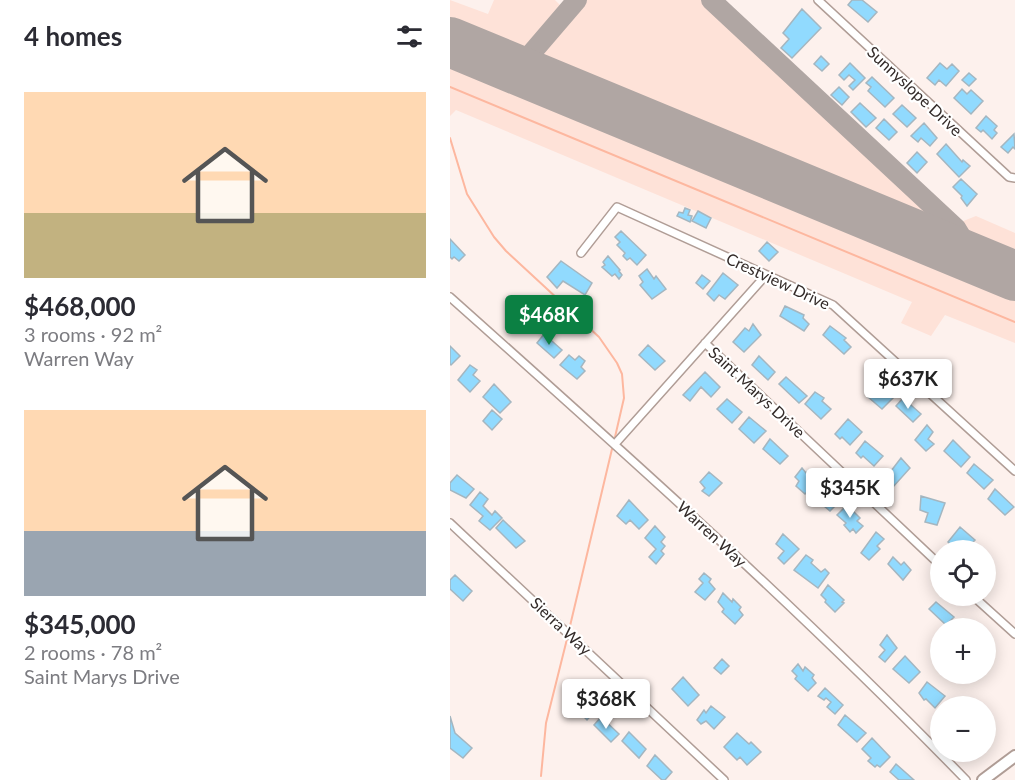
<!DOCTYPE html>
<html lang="en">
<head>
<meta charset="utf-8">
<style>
  :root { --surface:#fff; --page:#f7f7f7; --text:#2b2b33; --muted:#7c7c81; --accent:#0b8043 }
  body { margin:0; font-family:Lato,sans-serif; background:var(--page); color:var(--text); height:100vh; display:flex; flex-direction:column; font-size:22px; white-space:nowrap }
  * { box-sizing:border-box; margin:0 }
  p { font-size:20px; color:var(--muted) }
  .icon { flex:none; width:33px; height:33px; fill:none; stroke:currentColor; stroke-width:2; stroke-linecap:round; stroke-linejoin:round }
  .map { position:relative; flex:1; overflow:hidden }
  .drawer { display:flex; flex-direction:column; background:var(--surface); width:450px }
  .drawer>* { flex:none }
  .buttons { position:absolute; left:480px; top:540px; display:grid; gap:12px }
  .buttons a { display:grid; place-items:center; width:66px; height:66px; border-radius:50%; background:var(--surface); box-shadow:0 3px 15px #0003; font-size:30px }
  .price { position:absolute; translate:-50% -51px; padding:0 14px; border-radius:6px; background:#fff; color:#222; font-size:20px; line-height:39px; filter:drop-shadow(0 2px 3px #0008) }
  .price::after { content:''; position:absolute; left:50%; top:36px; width:18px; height:14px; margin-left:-9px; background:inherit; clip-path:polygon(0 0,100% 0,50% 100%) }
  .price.on { background:var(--accent); color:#fff }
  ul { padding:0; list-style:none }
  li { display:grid; align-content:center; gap:12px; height:318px; padding:0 24px }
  li span { display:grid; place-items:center; height:186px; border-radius:0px; color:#555 }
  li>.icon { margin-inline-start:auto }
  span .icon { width:108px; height:108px; fill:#fffc; stroke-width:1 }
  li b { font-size:26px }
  h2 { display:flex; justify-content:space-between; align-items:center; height:72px; padding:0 24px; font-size:26px }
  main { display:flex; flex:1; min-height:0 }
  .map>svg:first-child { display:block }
  .built { fill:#fee2d8 }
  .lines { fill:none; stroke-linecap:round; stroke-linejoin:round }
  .stream { stroke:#fdb79f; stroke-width:2 }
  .taxiway { stroke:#b0a6a3; stroke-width:20 }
  .runway { stroke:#b0a6a3; stroke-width:50 }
  .building { fill:#91dafe; stroke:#a4b6c0; stroke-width:1.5 }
  .minor-casing { stroke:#b09d96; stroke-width:10 }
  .primary-casing { stroke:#b09d96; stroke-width:14 }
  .minor { stroke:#fff; stroke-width:7 }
  .primary { stroke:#fff; stroke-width:10 }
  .labels { text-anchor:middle; stroke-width:4.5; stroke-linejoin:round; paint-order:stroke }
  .street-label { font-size:16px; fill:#332b29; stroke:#fff }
</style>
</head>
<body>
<main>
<section class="drawer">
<h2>4 homes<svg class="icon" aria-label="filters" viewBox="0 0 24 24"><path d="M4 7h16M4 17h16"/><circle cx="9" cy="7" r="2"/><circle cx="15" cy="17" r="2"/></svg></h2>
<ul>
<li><span style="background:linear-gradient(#ffd9b3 65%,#c2b280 0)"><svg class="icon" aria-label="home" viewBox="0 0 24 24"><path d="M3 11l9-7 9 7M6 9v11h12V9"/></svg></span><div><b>$468,000</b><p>3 rooms · 92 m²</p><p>Warren Way</p></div></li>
<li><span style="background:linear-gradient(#ffd9b3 65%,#9aa5b1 0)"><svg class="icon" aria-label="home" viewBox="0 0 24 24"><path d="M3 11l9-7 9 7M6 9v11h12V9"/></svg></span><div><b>$345,000</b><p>2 rooms · 78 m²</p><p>Saint Marys Drive</p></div></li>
</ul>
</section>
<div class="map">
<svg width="565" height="780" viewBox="0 0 565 780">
  <rect width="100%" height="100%" fill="#fdf1ed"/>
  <!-- built -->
  <path class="built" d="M0,0L38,14L44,0H105L110,5L115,0H269L506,224L526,216L565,233V343L495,315L481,336L451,323L462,302L6,110L0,116Z"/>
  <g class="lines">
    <!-- stream -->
    <path class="stream" d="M0,87L565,322
      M0,138L17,194L44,237L56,251L149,337L167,363L172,374L174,398L165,437
      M120,626L162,449
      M91,776L96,723L117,639"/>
    <!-- taxiway -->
    <path class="taxiway" d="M261,0L506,228L515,243L512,254
      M79,56L78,70L84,77
      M56,66L79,56L127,0"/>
    <!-- runway -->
    <path class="runway" d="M0,42L565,276"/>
  </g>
  <!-- building -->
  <path class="building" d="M402,0H412L427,12L418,22L398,5Z
    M352,9L371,28L342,58L331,48L339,39L333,33Z
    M371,56L379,64L372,71L364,64Z
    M400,63L415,78L403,90L399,86L405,80L399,75L394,80L389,75Z
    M490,63L497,69L502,64L509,71L496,86L489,80L485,85L477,78Z
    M519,73L526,79L519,86L512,80Z
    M422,77L444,98L435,107L418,91L421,87L416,83Z
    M389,87L399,97L392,105L381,95Z
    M512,89L517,94L521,90L533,101L521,114L504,98Z
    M410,103L426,118L416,127L401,112Z
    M452,105L466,118L457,127L443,114Z
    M536,116L547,126L544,130L547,133L542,139L533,130L531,132L526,128Z
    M434,119L447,132L439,140L426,128Z
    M474,123L487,138L480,146L471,138L468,142L461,136Z
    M564,134L565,149L563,147L558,153L551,147Z
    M496,144L512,162L513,160L520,166L509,177L487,154Z
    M467,152L477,162L467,173L457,163Z
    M511,179L527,194L517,206L511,198L512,196L503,187Z
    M235,208L240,210L238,215L242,216L240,222L227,216L229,212L233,213Z
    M248,211L261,218L256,228L242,221Z
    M171,231L196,255L187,265L180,258L177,260L173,256L175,253L167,245L170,242L165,237Z
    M0,239L15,255L9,261L4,257L2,259L0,257Z
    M317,242L328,252L319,261L309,251Z
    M158,256L170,270L169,271L172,275L169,279L165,274L162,276L152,267L155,265L153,262Z
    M111,261L142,283L135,295L113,281L107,288L97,277Z
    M197,269L204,279L206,276L216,289L202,299L190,285L193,282L189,276Z
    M273,273L288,285L275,299L269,295L264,301L257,294Z
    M252,275L260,281L253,289L246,283Z
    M335,306L354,315L353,318L359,324L354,331L330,316Z
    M73,307L85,317L78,325L73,320L68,325L62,320Z
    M303,324L311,335L294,352L283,342L295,328L299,331Z
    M380,326L396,338L394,340L401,347L394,354L373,335Z
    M94,334L112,350L104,358L87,343Z
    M198,345L215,361L205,370L189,355Z
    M0,346L10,356L1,365L0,364Z
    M119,355L125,360L129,356L135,361L131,367L135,371L127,379L110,365Z
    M309,356L325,372L318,380L302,365Z
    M20,365L27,370L23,375L30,381L20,392L8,380Z
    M255,372L270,387L261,397L251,387L240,401L233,395Z
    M336,377L357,396L349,403L329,384Z
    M432,382L446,395L432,409L418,397Z
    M44,384L61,402L50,413L33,397Z
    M365,392L374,398L372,401L381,409L371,419L355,404Z
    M453,398L471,414L463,422L446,406Z
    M277,399L292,412L282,423L267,409Z
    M42,410L52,419L42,430L33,421Z
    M299,417L316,431L304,443L289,429Z
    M398,419L412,432L400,445L392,437L390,439L385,434Z
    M477,425L483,432L478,439L484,444L476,451L465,440Z
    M320,439L338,456L330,464L313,449Z
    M503,440L520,457L511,467L494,451Z
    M415,441L433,456L424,466L413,456L411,458L406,453Z
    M451,458L460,468L443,487L437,481L443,473L441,471Z
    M524,464L543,480L534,489L517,473Z
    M352,468L356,473L359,470L371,481L361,493L359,490L355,494L346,486L349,481L345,477Z
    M259,472L272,483L259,496L252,491L255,488L250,482Z
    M7,475L24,489L16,498L0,490V483Z
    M374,484L391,500L380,511L374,506L377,503L367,490Z
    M545,489L564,507L555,515L538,499Z
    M30,492L38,499L33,506L42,515L45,511L52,518L40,530L29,521L33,516L20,505Z
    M471,496L495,503L487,525L475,522L478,513L470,510Z
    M179,500L198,520L189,529L180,520L176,524L167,516Z
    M397,505L410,518L407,521L413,526L406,533L403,529L400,532L394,525L396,523L387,515Z
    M53,520L75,541L66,548L46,528Z
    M205,526L215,537L211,542L215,546L211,551L214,554L206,564L199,557L206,549L195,538Z
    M510,527L525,540L515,550H506L498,542Z
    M426,532L434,539L427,546L430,549L419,560L411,553Z
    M333,534L349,549L334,564L328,558L334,551L326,544Z
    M356,555L363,560L361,563L371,572L375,569L379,573L368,588L344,570Z
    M443,557L451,565L454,562L461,570L453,580L438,564Z
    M254,573L261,579L259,582L265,589L255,600L245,592L253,583L249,579Z
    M5,575L22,591L13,601L0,589V580Z
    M378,585L394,600L392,602L394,603L385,612L375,602L376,600L371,595Z
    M273,593L282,602L283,599L291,607L289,610L293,615L285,624L272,612L274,609L268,602Z
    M486,602L504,617L496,625L479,609Z
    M437,635L447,648L435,662L429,657L435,650L430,645Z
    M455,656L470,672L459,683L443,669Z
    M272,659L279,666L271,674L264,668Z
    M348,664L353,671L355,667L364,675L362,678L366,683L358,691L345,679L347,676L342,671Z
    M233,677L249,695L238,706L222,689Z
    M477,682L495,696L485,708L476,699L474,700L469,693Z
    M375,688L393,705L385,714L377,707L381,702L376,698L374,700L368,696Z
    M120,695L126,700L129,695L145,711L137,720L128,711L127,714L114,702Z
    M261,706L275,717L264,729L256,721L251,724L247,720L254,710L256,713Z
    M395,715L416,733L407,742L388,725Z
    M0,716L5,733L22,748L13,758L0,748Z
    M151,717L169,734L161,742L144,725Z
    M179,732L196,749L189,758L172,741Z
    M287,733L299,744L301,742L311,752L297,765L290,757L287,760L274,747Z
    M422,738L440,757L430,767L427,765L425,767L418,761L421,758L412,749Z
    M205,755L222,772L215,780H212L197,766Z
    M446,764L464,780H449L440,772Z"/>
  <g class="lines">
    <!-- minor casing -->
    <g class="minor-casing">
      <path id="minor" d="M368,0L559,177L565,178
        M131,253L167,207L383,305L565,471
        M0,297C176,454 352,611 516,780
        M255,343L490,565
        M165,444L316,275
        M0,523L274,780
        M523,596L565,634"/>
    </g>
    <!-- primary casing -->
    <g class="primary-casing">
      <path id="primary" d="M533,780L565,756"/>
    </g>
    <!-- minor -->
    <use href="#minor" class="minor"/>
    <!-- primary -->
    <use href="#primary" class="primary"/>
  </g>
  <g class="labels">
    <!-- street labels -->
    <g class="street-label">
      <text transform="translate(465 91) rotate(43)" y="6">Sunnyslope Drive</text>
      <text transform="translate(328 281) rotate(25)" y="6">Crestview Drive</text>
      <text transform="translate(307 392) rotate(43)" y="6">Saint Marys Drive</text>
      <text transform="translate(262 534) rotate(43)" y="6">Warren Way</text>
      <text transform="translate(111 626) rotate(43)" y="6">Sierra Way</text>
    </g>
  </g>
</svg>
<div class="buttons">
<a><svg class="icon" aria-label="locate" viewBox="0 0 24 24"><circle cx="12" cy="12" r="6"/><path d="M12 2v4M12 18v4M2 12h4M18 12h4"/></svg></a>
<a>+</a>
<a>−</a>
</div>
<b class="price on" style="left:99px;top:346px">$468K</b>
<b class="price" style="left:458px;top:410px">$637K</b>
<b class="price" style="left:400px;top:519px">$345K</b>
<b class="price" style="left:156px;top:730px">$368K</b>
</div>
</main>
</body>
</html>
